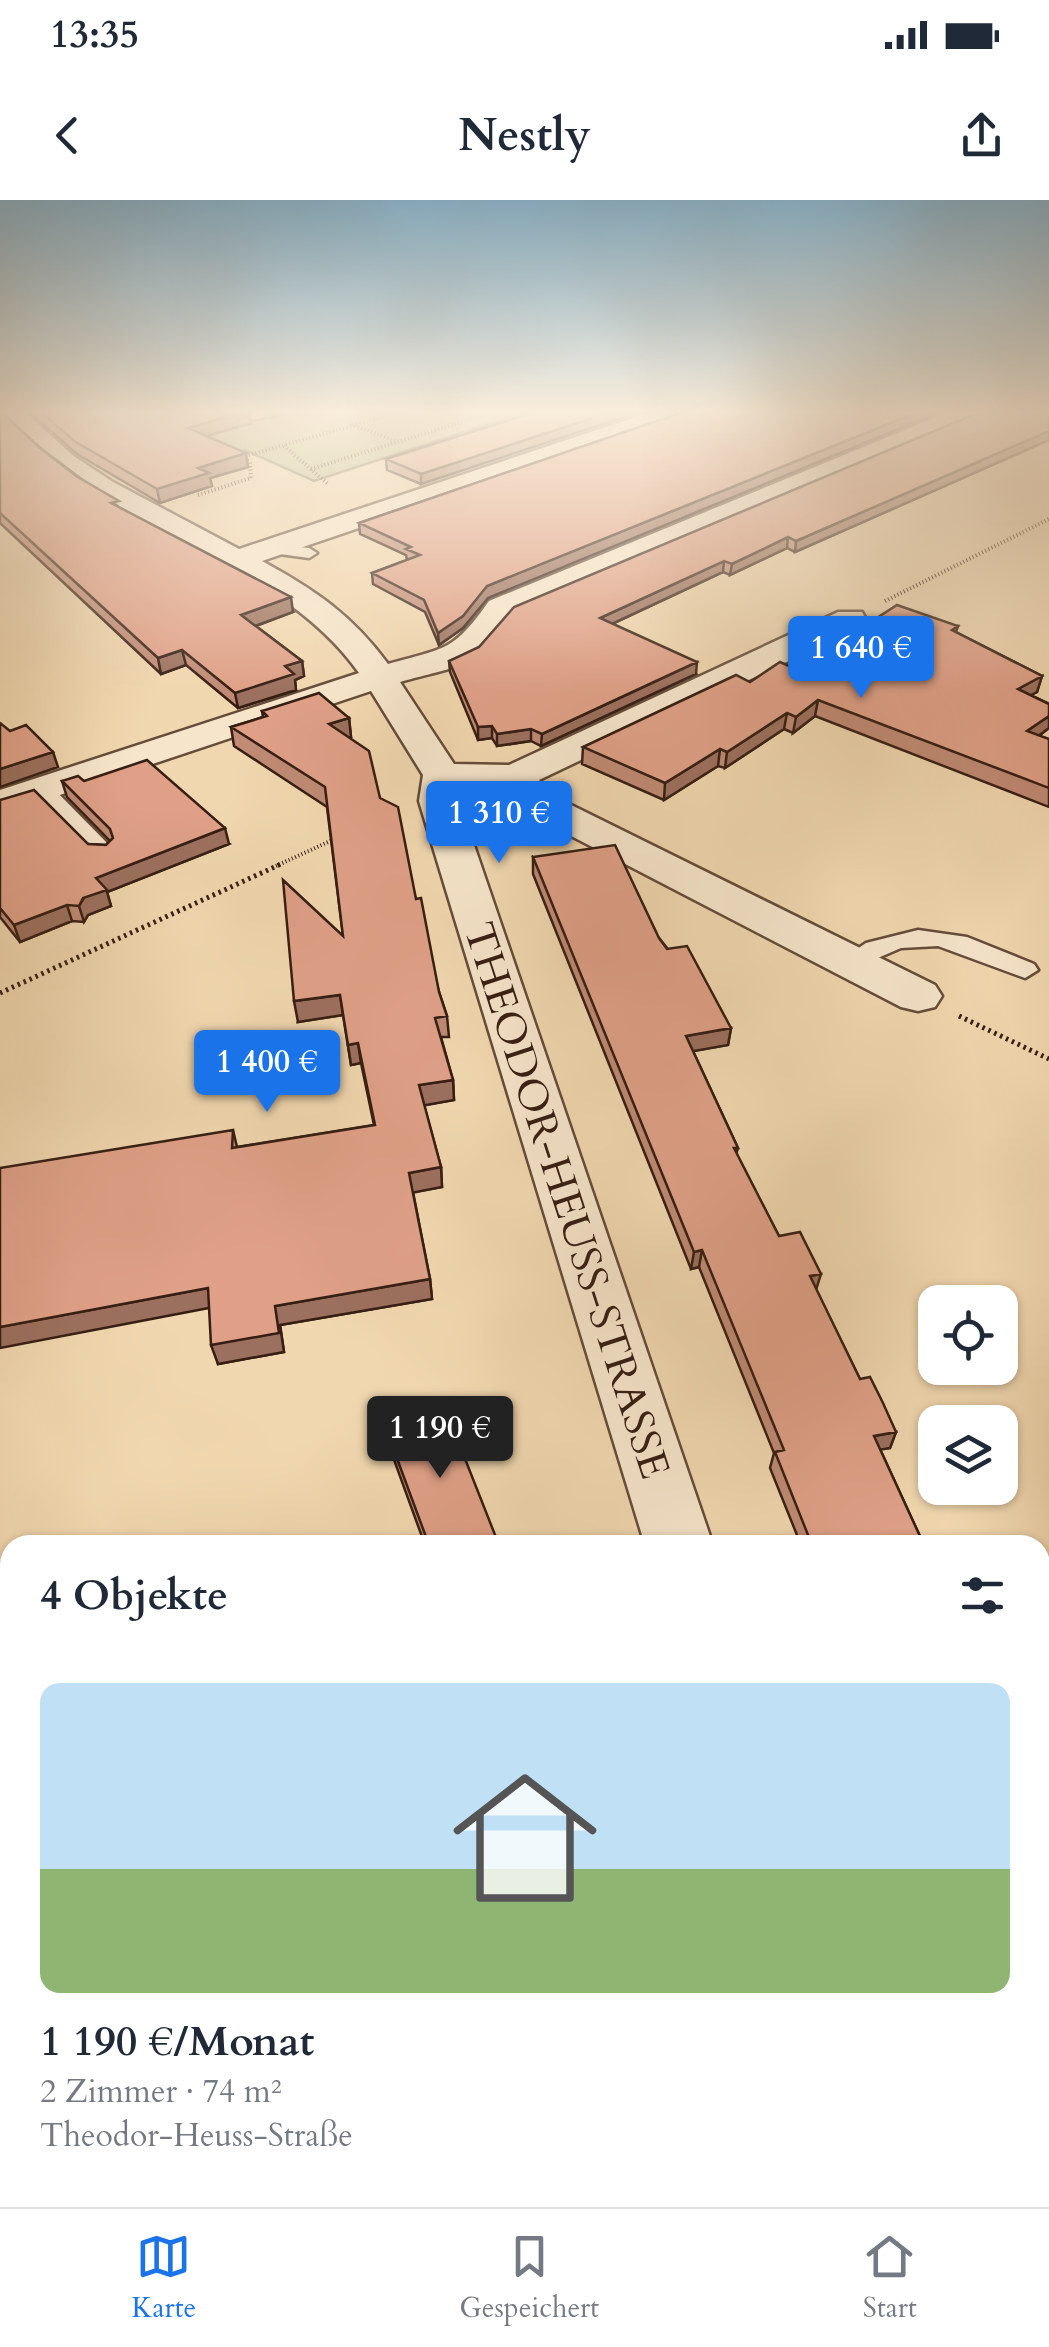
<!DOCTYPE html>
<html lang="de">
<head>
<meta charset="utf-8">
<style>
  :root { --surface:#fff; --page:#f6f6f7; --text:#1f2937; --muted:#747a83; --line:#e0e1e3; --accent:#1a73e8 }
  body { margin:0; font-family:Cardo,serif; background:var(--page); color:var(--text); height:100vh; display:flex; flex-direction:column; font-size:38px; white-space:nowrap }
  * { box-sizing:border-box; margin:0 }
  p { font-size:32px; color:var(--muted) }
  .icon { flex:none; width:55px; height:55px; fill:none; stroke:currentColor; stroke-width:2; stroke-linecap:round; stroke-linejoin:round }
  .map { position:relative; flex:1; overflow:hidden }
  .details { position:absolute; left:0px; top:1335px; width:1050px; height:672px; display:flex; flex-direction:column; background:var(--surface); border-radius:30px 30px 0 0; box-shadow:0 2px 8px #0004 }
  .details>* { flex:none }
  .tools { position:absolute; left:918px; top:1085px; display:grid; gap:20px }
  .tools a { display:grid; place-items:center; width:100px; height:100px; border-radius:20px; background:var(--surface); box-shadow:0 2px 8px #0004; font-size:50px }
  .price { position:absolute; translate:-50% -85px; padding:0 22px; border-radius:10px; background:var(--accent); color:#fff; font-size:32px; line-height:65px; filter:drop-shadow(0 2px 5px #0008) }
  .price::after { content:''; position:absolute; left:50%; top:60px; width:30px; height:22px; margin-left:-15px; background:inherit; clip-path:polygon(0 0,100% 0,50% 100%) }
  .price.active { background:#222; color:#fff }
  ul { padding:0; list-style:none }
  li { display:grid; align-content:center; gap:20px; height:530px; padding:0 40px }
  li span { display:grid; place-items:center; height:310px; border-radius:20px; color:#555 }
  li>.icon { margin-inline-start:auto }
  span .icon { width:180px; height:180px; fill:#fffc; stroke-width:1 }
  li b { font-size:42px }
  h2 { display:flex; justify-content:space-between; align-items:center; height:120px; padding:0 40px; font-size:42px }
  .status { display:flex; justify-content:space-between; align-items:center; height:70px; padding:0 50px; background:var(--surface); direction:ltr }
  .status svg { height:28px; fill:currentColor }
  header { display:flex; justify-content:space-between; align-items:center; height:130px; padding:0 40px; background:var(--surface); font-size:45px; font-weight:600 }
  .tabs { display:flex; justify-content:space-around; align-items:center; height:140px; border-top:2px solid var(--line); background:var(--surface); font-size:28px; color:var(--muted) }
  .tabs a { display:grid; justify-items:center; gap:5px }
  .tabs .active { color:var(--accent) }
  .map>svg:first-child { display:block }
  .green { fill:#b6bf8e; stroke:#766e50; stroke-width:2.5 }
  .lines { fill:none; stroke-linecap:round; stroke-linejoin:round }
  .service-casing { stroke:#654c3a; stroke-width:5 }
  .minor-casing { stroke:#654c3a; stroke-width:5 }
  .path-far1 { stroke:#361e13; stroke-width:4; stroke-dasharray:1 2.5; stroke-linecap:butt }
  .path { stroke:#361e13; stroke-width:5; stroke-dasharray:2.5 4; stroke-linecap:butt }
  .service { fill:#f6e5cb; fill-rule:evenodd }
  .minor { fill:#f6e5cb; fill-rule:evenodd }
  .wall { fill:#c08a74; stroke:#361e13; stroke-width:2.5 }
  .shaded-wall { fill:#9c705e; stroke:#361e13; stroke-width:2.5 }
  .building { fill:#dfa087; stroke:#361e13; stroke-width:2.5 }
  .labels { text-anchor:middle; stroke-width:9; stroke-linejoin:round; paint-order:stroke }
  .street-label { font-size:42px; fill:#361e13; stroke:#f6e5cb }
</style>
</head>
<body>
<div class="status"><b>13:35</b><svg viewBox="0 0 49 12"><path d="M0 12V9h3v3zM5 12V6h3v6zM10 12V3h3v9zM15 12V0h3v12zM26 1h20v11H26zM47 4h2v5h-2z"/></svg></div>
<header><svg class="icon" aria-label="back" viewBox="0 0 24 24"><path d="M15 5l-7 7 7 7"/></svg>Nestly<svg class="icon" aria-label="share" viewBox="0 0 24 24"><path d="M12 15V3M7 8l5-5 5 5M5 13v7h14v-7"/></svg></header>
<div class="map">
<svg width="1049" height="2007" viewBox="0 0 1049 2007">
  <rect width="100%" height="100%" fill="#f1d7af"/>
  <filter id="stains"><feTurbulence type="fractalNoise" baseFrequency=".002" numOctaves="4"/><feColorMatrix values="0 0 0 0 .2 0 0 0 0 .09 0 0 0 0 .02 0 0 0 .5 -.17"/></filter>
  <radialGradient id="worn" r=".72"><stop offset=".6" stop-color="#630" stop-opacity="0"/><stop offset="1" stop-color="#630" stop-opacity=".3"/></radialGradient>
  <!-- green -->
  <path class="green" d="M277,211H529L314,281L245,250L197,258L131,277L211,227Z"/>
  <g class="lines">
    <!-- service casing -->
    <g class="service-casing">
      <path id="service" d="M271,344L309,348L317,353L309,358L265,352V346Z
        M42,584L50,585L111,647L114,652L111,657H95L34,595L31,590L34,585Z
        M918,730L967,737L1034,764L1038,770L1025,778L938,746L901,748L850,770L838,762L866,743Z"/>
    </g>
    <!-- minor casing -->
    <g class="minor-casing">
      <path id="minor" d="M0,211H23L75,257L113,282L239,349L654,211H690L687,216L262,361C315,390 352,415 388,464C445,448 453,452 489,401L951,211H984L981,216L512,415C478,470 459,465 400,482L454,564L509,565L838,412H862L866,419L862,426L539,580L553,596L935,785L942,796L935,807L918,811L901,807L525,612L504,588L460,587L459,601L713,1345H645L419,601L423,575L371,491L0,615V590L359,473C296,384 184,349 94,295C59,273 30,244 0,216Z
        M219,211H273C262,223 230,223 219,211Z
        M854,1998H946L950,2007H856Z"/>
    </g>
    <!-- path-far1 -->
    <path class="path-far1" d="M319,211L397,242
      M456,211L473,217
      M284,246L328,284
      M242,257L405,211
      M311,269L497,211
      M198,295L251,278L250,262L240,257
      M885,401L1049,319
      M276,666L339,637"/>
    <!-- path -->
    <path class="path" d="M0,793L281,664
      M959,816L1049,859"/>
    <!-- service -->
    <use href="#service" class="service"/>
    <!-- minor -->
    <use href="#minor" class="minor"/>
  </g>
  <!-- wall -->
  <path class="wall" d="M0,211L39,247L120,308L293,412L256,426L302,461L304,476L295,480L296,490L238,508L186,465L161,474L0,323Z
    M28,211H249L251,223L207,236L248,267L210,278L212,286L160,303L77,254Z
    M538,211L421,284L387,270L386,259Z
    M686,211L488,398L463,428L439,445L425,412L373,384L372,373L407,360L406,355L360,334L359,323Z
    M1049,211V240L795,352L787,348L730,375L723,372L612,424L696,474L541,546L531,541L497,546L492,538L478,540L450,472L449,461Z
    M958,426L956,432L1042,476L1037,492L1030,495L1049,504V528L1039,536L1049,539V607L815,516L793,533L784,529L725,568L718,566L664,600L582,564L583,547L789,466L849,436Z
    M262,511L349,518L351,537H349L380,598L416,699L439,792L447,816L449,837H441L453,880L454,900L424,905L441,967L442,987L413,992L430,1079L432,1099L280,1125L284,1152L218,1164L209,1108L233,930L237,947L374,925L361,863L351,865L343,815L298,822L343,736L327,607L234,546L231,527L263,517Z
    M62,581H84L229,644L107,692L111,706L88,715L84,722L72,721L20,742L0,717V600L88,644L106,645L110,641L67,597Z
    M533,657L659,738L731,828L728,845L693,851L738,948L736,954L779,1036L816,1090L860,1179L896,1232L890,1248L880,1249L924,1345H801L770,1268L774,1253L699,1067L691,1069L533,674Z
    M385,1226L499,1345H425L389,1246Z
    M1040,1571L1047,1586L1049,1585V1886L1040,1881Z
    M10,1998H771L218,2003L201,2007H0Z"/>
  <!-- shaded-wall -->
  <path class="shaded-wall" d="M249,211L251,223L190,241L188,228Z
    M270,211H295L270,218Z
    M614,211H643L421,284V274Z
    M920,211H942L488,398L463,428L439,445L438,433L487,386Z
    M1049,231V240L795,352L796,341Z
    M246,253L248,267L210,278L212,286L160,303L157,289L198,268Z
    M788,337L787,348L730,375L732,364Z
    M724,361L723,372L599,430L600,418Z
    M291,397L293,412L244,430L241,415Z
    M182,450L186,465L161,474L158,458Z
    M302,461L304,476L295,480L296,490L238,508L235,493L285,466Z
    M697,462L696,474L541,546L542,534Z
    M1042,476L1037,492L1013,505L1018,489Z
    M818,500L815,516L793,533L796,517Z
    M787,513L784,529L725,568L727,552Z
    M1049,516V528L1022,548L1027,531Z
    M349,518L351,537L332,543L329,524Z
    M492,526V538L478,540V527Z
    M531,529V541L497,546V534Z
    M720,549L718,566L664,600L665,583Z
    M53,552L58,567L0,587V569Z
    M225,628L229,644L107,692L111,706L88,715L84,722L79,706L96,678Z
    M67,705L72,721L20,742L14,725Z
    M340,795L343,815L298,822L294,801Z
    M731,828L728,845L683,853L686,836Z
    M358,843L361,863L351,865L348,845Z
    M453,880L454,900L421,906L419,885Z
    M441,967L442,987L411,993L409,973Z
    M702,1050L699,1067L691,1069L694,1052Z
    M821,1074L816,1090L810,1076Z
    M430,1079L432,1099L280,1125L284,1152L218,1164L211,1145L275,1106Z
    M208,1088L214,1107L0,1148V1127Z
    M896,1232L890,1248L868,1252L874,1236Z
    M10,1759V1775L9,1776L0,1770V1763Z"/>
  <!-- building -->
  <path class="building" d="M0,211L39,247L76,276L119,301L111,303L291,397L241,415L302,461L285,466L294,474L235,493L182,450L158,458L0,313Z
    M40,211H248L188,228L246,253L198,268L209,273L157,289L74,241Z
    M538,211H614L421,274L386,259Z
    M686,211H920L487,386L463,416L438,433L424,400L372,373L420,355L406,349L411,347L359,323Z
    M982,211H1049V231L796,341L788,337L732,364L724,361L600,418L697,462L542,534L531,529L497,534L492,526L478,527L449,461L479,447L514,407Z
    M897,405L958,426L952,430L1042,476L1018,489L1049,504V516L1027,531L1049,539V588L818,500L796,517L787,513L727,552L720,549L665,583L583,547L736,475L750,482L780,462L789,466L841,433L849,436Z
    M319,493L349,518L329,524L369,551L380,598L398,607L416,699L421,698L439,792L447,816L435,818L453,880L419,885L441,967L409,973L430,1079L275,1106L279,1133L211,1145L208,1088L0,1127V968L233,930L232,948L375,925L358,843L348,845L340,795L294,801L283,680L343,736L325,587L231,527L267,516L262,511Z
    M0,523L10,531L26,525L53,552L0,569Z
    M147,560L225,628L96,678L107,690L83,698L79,706L67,705L14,725L0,708V600L34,590L88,644L106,645L113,638L110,629L62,581L78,576L84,581Z
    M615,645L659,738L667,749L687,746L731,828L686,836L738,948H734L779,1036L800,1032L821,1074L810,1076L860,1179L870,1177L883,1203L896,1232L874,1236L924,1345H812L775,1252L784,1250L702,1050L694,1052L533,657Z
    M445,1208L499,1345H429L385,1226Z
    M1040,1571L1047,1586L1049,1585V1873L1040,1868V1677H1042L1040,1673Z
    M10,1617V1759L0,1763V1620Z
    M10,1925V1998H771L774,2007H218V1999L185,2007H0V1927Z"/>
  <!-- sky -->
  <linearGradient id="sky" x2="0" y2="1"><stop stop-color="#89b6d0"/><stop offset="0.43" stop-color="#f9eddb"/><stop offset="1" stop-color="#f9eddb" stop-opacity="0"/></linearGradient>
  <rect width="1049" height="492" fill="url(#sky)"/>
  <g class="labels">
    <!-- street labels -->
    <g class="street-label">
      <text transform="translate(568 1000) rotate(72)" y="15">THEODOR-HEUSS-STRASSE</text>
    </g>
  </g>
  <rect width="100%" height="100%" filter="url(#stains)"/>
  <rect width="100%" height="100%" fill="url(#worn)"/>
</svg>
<div class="tools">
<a><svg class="icon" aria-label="locate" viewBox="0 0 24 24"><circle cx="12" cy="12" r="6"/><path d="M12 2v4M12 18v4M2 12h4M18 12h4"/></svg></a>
<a><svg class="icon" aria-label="layers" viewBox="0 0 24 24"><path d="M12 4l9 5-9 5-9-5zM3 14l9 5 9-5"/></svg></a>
</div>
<b class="price" style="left:861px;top:501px">1 640 €</b>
<b class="price" style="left:499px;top:666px">1 310 €</b>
<b class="price" style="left:267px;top:915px">1 400 €</b>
<b class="price active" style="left:440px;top:1281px">1 190 €</b>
<section class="details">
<h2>4 Objekte<svg class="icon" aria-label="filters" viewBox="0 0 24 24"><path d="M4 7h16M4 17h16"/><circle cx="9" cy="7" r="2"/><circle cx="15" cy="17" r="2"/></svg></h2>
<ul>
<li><span style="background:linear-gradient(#bfe0f5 60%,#8fb573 0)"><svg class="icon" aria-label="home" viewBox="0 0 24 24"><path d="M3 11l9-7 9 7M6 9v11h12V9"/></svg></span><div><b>1 190 €/Monat</b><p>2 Zimmer · 74 m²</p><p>Theodor-Heuss-Straße</p></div></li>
</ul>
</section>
</div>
<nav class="tabs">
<a class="active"><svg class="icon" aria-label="map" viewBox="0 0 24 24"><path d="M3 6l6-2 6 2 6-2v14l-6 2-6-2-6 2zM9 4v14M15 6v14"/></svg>Karte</a>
<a><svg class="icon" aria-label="saved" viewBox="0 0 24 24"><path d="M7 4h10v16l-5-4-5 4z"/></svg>Gespeichert</a>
<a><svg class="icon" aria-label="home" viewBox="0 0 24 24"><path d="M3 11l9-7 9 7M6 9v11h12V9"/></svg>Start</a>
</nav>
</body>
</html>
